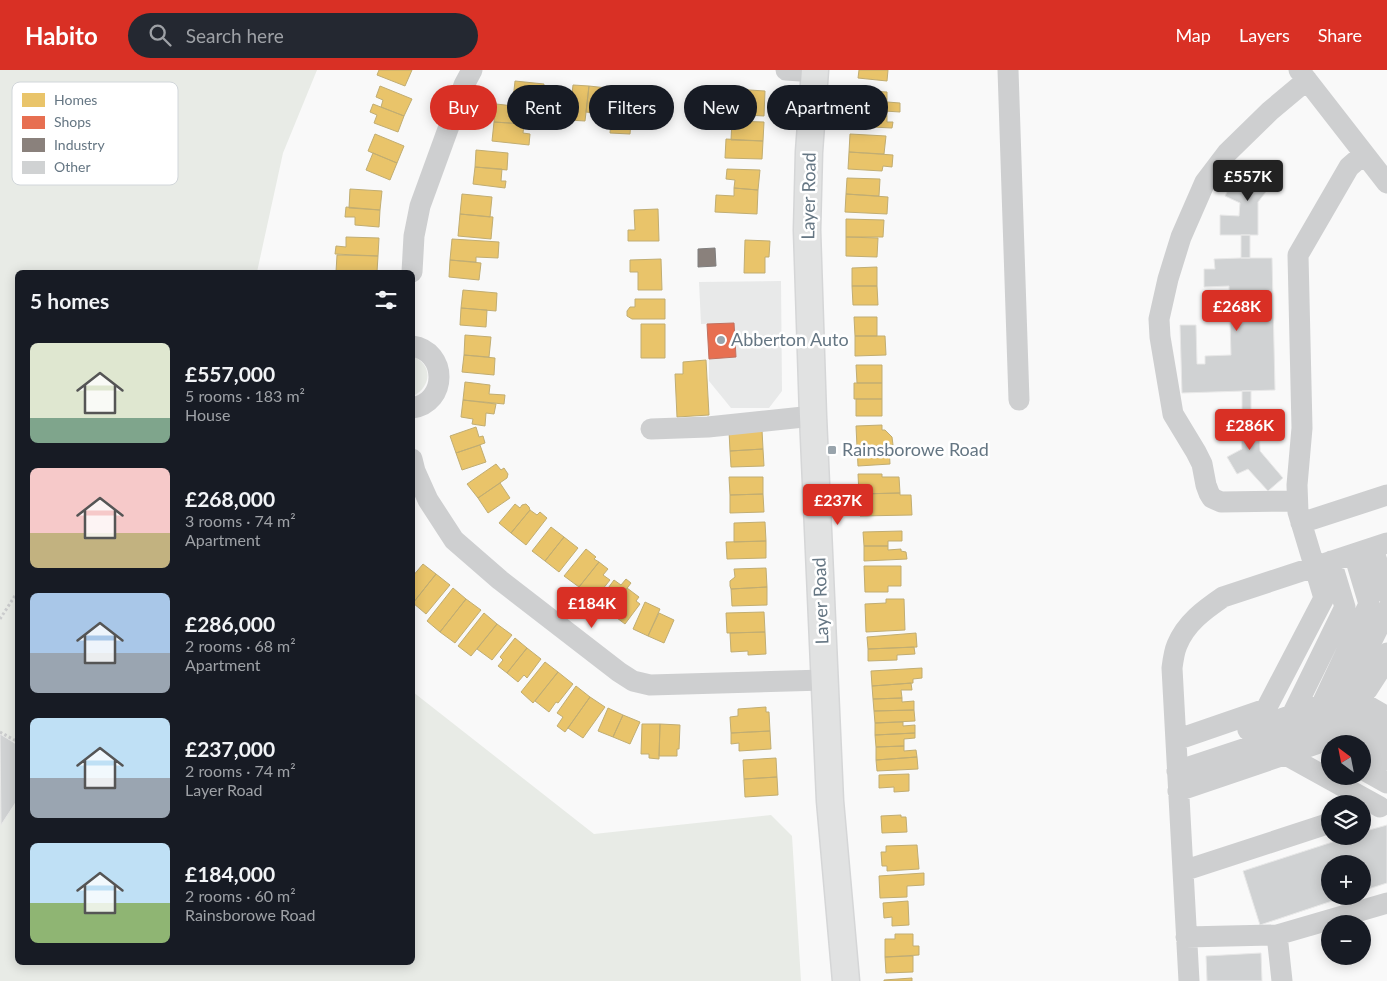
<!DOCTYPE html>
<html lang="en">
<head>
<meta charset="utf-8">
<style>
  :root { --surface:#171b24; --page:#242831; --text:#f1f3f6; --muted:#9ea1a6; --accent:#d93025 }
  body { margin:0; font-family:Lato,sans-serif; background:var(--page); color:var(--text); height:100vh; display:flex; flex-direction:column; font-size:19px; white-space:nowrap }
  * { box-sizing:border-box; margin:0 }
  p { font-size:16px; color:var(--muted) }
  .icon { flex:none; width:28px; height:28px; fill:none; stroke:currentColor; stroke-width:2; stroke-linecap:round; stroke-linejoin:round }
  .map { position:relative; flex:1; overflow:hidden }
  .drawer { position:absolute; left:15px; top:200px; width:400px; height:695px; display:flex; flex-direction:column; background:var(--surface); border-radius:8px; box-shadow:0 2px 12px #0003 }
  .drawer>* { flex:none }
  .guide { position:absolute; left:430px; top:15px; width:475px; height:45px; display:flex; gap:10px }
  .needle { width:32px; rotate:328deg }
  .fabs { position:absolute; left:1321px; top:665px; display:grid; gap:10px }
  .fabs a { display:grid; place-items:center; width:50px; height:50px; border-radius:50%; background:var(--surface); box-shadow:0 2px 12px #0003; font-size:25px }
  .price { position:absolute; translate:-50% -42px; padding:0 11px; border-radius:5px; background:var(--accent); color:#fff; font-size:16px; line-height:32px; filter:drop-shadow(0 1px 2px #0008) }
  .price::after { content:''; position:absolute; left:50%; top:30px; width:15px; height:11px; margin-left:-8px; background:inherit; clip-path:polygon(0 0,100% 0,50% 100%) }
  .price.on { background:#222; color:#fff }
  ul { padding:0; list-style:none }
  li { display:flex; align-items:center; gap:15px; height:125px; padding:0 15px }
  li span { display:grid; place-items:center; flex:none; width:140px; height:100px; border-radius:8px; color:#555 }
  li>.icon { margin-inline-start:auto }
  span .icon { width:60px; height:60px; fill:#fffc; stroke-width:1 }
  li b { font-size:21px }
  h2 { display:flex; justify-content:space-between; align-items:center; height:60px; padding:0 15px; font-size:21px }
  .chip { padding:0 18px; border-radius:22px; background:var(--surface); box-shadow:0 2px 12px #0003; font-size:18px; line-height:45px }
  .chip.on { background:var(--accent); color:#fff }
  header { display:flex; align-items:center; gap:30px; box-sizing:border-box; height:70px; padding:0 25px; background:var(--accent); color:#fff }
  header strong { font-size:24px }
  nav { display:flex; gap:28px; margin-inline-start:auto; font-size:18px }
  .search { width:350px; height:45px; background:var(--page); display:flex; align-items:center; gap:12px; box-sizing:border-box; padding:0 18px; border-radius:28px; color:var(--muted); font-size:19px }
  .map>svg:first-child { display:block }
  .built { fill:#e8e9e9 }
  .green { fill:#e8ebe6 }
  .homes { fill:#e9c46a; stroke:#c1ad72 }
  .shops { fill:#e76f51; stroke:#c07160 }
  .industry { fill:#8a817c; stroke:#7f7e7e }
  .building { fill:#d0d2d3; stroke:#e8e8e8 }
  .lines { fill:none; stroke-linecap:round; stroke-linejoin:round }
  .major-casing { stroke:#d5d6d7; stroke-width:29 }
  .path { stroke:#cbcccd; stroke-width:3; stroke-dasharray:2.5 2.5; stroke-linecap:butt }
  .minor { stroke:#cecfd0; stroke-width:21 }
  .major { stroke:#e1e2e2; stroke-width:26 }
  .poi-dot { fill:#99a4ac; stroke:#fff; stroke-width:2 }
  .labels { text-anchor:middle; stroke-width:5; stroke-linejoin:round; paint-order:stroke }
  .street-label { font-size:18px; fill:#657683; stroke:#fff }
  .poi-label { font-size:18px; fill:#657683; stroke:#fff; text-anchor:start }
  .key { fill:#fff; stroke:#d1d6da; stroke-width:1 }
  .key-label { font-size:14px; fill:#657683 }
</style>
</head>
<body>
<header>
<strong>Habito</strong>
<div class="search"><svg class="icon" aria-label="search" viewBox="0 0 24 24"><circle cx="10" cy="10" r="6"/><path d="M15 15l6 6"/></svg>Search here</div>
<nav><a>Map</a><a>Layers</a><a>Share</a></nav>
</header>
<div class="map">
<svg width="1387" height="911" viewBox="0 0 1387 911">
  <rect width="100%" height="100%" fill="#f9f9f9"/>
  <!-- built -->
  <path class="built" d="M781,211L782,321L769,338H731L709,311V289L736,287L734,253L701,254L699,212Z"/>
  <!-- green -->
  <path class="green" d="M0,0H317L283,83L257,202H18V892H412L413,622L594,764L771,745L792,766L801,911H0Z
    M412,286C434,295 431,317 413,326Z"/>
  <!-- homes -->
  <path class="homes" d="M379,0H412L405,16L377,5Z
    M859,0H888L887,11L858,8Z
    M515,11L544,14L542,34L513,30Z
    M573,15L589,16L585,51L569,50Z
    M380,16L412,29L404,46L381,37L383,30L376,27Z
    M589,16L607,18L604,51L593,50L594,43L586,42Z
    M618,17L635,19L633,46L627,45L626,51L631,52L630,64L610,63L611,51H615Z
    M635,19L655,21L651,55L632,53Z
    M734,19L765,21L764,46L714,43L715,26L734,27Z
    M855,20L887,22V32L900,33V42L853,39Z
    M373,34L404,46L398,62L374,53L377,45L370,42Z
    M496,34L532,38L531,48L525,47L524,54L494,52Z
    M853,39L887,41V52H893L892,58L852,56Z
    M732,51L764,52L763,71L731,70Z
    M494,52L524,54L523,63L530,64L529,75L492,71Z
    M375,64L404,76L397,93L368,81Z
    M850,64L886,66L884,84L849,82Z
    M726,69L763,71L762,89L725,88Z
    M476,80L508,83L507,100L475,97Z
    M849,82L893,85L892,97L883,96L882,101L848,99Z
    M373,83L397,93L390,110L366,100Z
    M475,97L502,99L501,111H506L505,118L473,114Z
    M727,99L760,100L758,120L734,118L735,110L726,109Z
    M847,108L880,109L879,126L846,124Z
    M734,118L758,120L757,144L715,142L716,125L734,126Z
    M350,119L382,121L380,140L349,138Z
    M462,124L492,127L490,147L460,144Z
    M846,124L888,127L887,144L845,142Z
    M346,137L380,140L379,157L355,155V147H345Z
    M658,139L659,171H628V160H635L634,140Z
    M460,144L493,147L491,169L458,166Z
    M846,149L884,150L883,167H846Z
    M346,167L379,168L378,186L335,184L336,176L346,177Z
    M846,167L878,168L877,187L846,186Z
    M452,169L499,172L498,188L476,187V192L450,190Z
    M745,170L770,171L769,187H765V203H744Z
    M337,185L378,186L377,202H336Z
    M661,189L662,220H638V202H630V190Z
    M450,190L481,193L479,210L449,207Z
    M877,197V216H852V198Z
    M852,216H877L878,235H853Z
    M463,220L497,223L496,241L461,238Z
    M635,229H665V249H632L627,246V241L630,237H635Z
    M461,238L487,240L486,257L460,255Z
    M854,247H877V266H855Z
    M641,254H665V288H641Z
    M465,265L491,267L489,287L464,285Z
    M855,266H885L886,285L855,286Z
    M464,285L495,288L494,305L462,302Z
    M706,290L709,345L677,347L675,304H683V292Z
    M856,295H882V313H857Z
    M465,312L490,315L489,324L505,325L504,334L463,330Z
    M854,313H882V329H854Z
    M856,329H882V346H856Z
    M463,330L496,334L494,344L486,343L485,356L472,354L473,349L461,347Z
    M882,355V360H885L892,367L893,375L857,377L856,356Z
    M476,357L479,367L483,366L485,373L456,383L450,366Z
    M762,360L763,379L730,381L729,361Z
    M480,375L486,392L462,400L456,383Z
    M889,375L890,394L858,396L857,377Z
    M763,379L764,396L731,397L730,381Z
    M496,394L501,400L504,398L508,404L507,408L478,428L467,414Z
    M858,404H882V407H899L900,423L859,424Z
    M729,407H763V424L730,425Z
    M500,413L510,428L488,443L478,428Z
    M900,423V425H911L912,445L860,446L859,424Z
    M763,424L764,442L730,443V425Z
    M515,434L520,438L522,435L526,434L529,437L530,440L511,463L499,453Z
    M530,440L537,445L540,442L547,448L526,475L511,463Z
    M765,452L766,471L734,472V453Z
    M551,457L564,467L545,491L532,481Z
    M902,461V471H888V476H864L863,462Z
    M564,467L578,478L559,502L545,491Z
    M766,471V488L727,489L726,472Z
    M864,476H888V480L901,479V481L906,482L907,489L864,491Z
    M586,479L596,487L594,489L599,492L579,517L564,506Z
    M599,492L608,499L603,505L610,510L594,530L579,517Z
    M423,494L436,504L413,533L412,507Z
    M864,496H901V516H888V522H865Z
    M766,498L767,517L731,519L730,516V511L735,507L734,499Z
    M436,504L450,515L426,544L413,533Z
    M626,509L631,513L609,542L597,533L614,510L621,515Z
    M767,517V535L732,536L731,519Z
    M453,518L466,529L440,562L427,551Z
    M627,518L639,527L636,531L640,534L625,554L609,542Z
    M466,529L481,540L455,573L440,562Z
    M886,529H904L905,560L866,562L865,534L886,533Z
    M645,532L660,539L648,566L633,559Z
    M764,542L765,562L727,563L726,543Z
    M484,543L497,554L471,586L458,576Z
    M659,543L674,550L664,573L648,566Z
    M497,554L512,565L492,590L477,579Z
    M765,562L766,584L748,585V581L731,582L730,563Z
    M916,563L917,577L868,579L867,567Z
    M515,568L527,578L507,603L498,596L503,590L500,587Z
    M914,577L915,584L897,585V590L868,591V579Z
    M527,578L541,589L527,608L524,605L518,612L507,603Z
    M545,592L558,602L533,633L521,622Z
    M922,598V608L913,609V613L872,616L871,601Z
    M558,602L573,614L558,633L556,632L549,642L535,631Z
    M911,613L912,620H901L902,628L873,629L872,616Z
    M576,616L590,627L565,662L557,656L563,647L557,643Z
    M590,627L605,637L583,668L568,658Z
    M902,628V632L914,631V640L874,641L873,629Z
    M766,637V642H769L770,661L731,663L730,647L738,646V639Z
    M608,638L623,645L613,667L598,661Z
    M914,640L915,651L875,653L874,641Z
    M623,645L640,652L630,674L613,667Z
    M903,652V656L915,655V663L875,665V653Z
    M642,654H660L659,689L649,688V684H641Z
    M660,654L680,655L679,679H677V686H659Z
    M770,661L771,679L739,681V673L731,674V663Z
    M915,663V668L904,669V676L876,677L875,665Z
    M904,676V681L916,680L917,687L876,690V677Z
    M917,687L918,699L877,701L876,690Z
    M776,688L777,707L744,709L743,690Z
    M909,704V721L894,722V717L879,718V705Z
    M777,707L778,725L745,727L744,709Z
    M901,745V747H906L907,762L882,763L881,746Z
    M917,775L919,799L887,801V796H882L881,782H886V776Z
    M924,803V815L907,816V827L880,828L879,806Z
    M908,831L909,855L892,856V847L884,848L883,833Z
    M895,864H913V876H919V885L885,887V869H895Z
    M913,886V902L886,903L885,887Z
    M912,908V911H884V910Z"/>
  <!-- shops -->
  <path class="shops" d="M734,253L736,287L709,289L707,254Z"/>
  <!-- industry -->
  <path class="industry" d="M715,178L716,196L698,197V179Z"/>
  <!-- building -->
  <path class="building" d="M1265,91L1280,104L1258,132V165H1220V145L1239,146L1240,133L1225,126L1234,108L1246,114Z
    M1241,165H1250V188H1241Z
    M1241,188H1272L1275,320L1182,323L1180,255H1196L1197,294H1205V286L1231,285L1229,216L1204,217V199H1215L1214,189Z
    M1242,321H1251V348H1242Z
    M1259,347L1260,381L1283,408L1268,421L1248,399L1237,404L1227,387L1242,379L1241,367L1222,368L1221,349Z
    M0,664L18,675V729L1,755Z
    M1387,755V813L1362,821V794H1330V826H1347L1260,855L1243,801L1351,766H1362V762Z
    M1261,883L1262,911H1207L1206,886Z"/>
  <g class="lines">
    <!-- major casing -->
    <g class="major-casing">
      <path id="major" d="M815,0L809,82L807,160L813,346L830,731L846,911"/>
    </g>
    <!-- path -->
    <path class="path" d="M0,549L18,521
      M0,662L18,672"/>
    <!-- minor -->
    <path class="minor" d="M786,0L815,2
      M1008,0L1019,330
      M1299,0L1387,113
      M412,202L414,166L420,136L464,15L472,0
      M412,276C448,281 448,333 412,338
      M651,359L708,357L813,346
      M412,389L415,401L428,430L454,470L500,510L619,602L633,611L650,615L824,610
      M1297,431L1221,432L1212,428L1209,423L1206,415L1202,394L1196,382L1173,344L1160,267L1159,249L1168,209L1181,167L1205,112L1227,83L1270,41L1307,10
      M1301,453L1387,425
      M1373,478L1387,524
      M1363,608L1378,603L1387,583
      M1348,619L1387,540
      M1321,636L1369,534L1354,484
      M1292,645L1345,537L1331,491
      M1358,654L1387,670
      M1248,660L1367,620L1378,603
      M1176,670L1266,639L1324,528L1298,442L1297,415L1302,358L1298,185L1349,97L1364,84
      M1362,677L1387,690
      M1286,685L1380,737
      M1362,699L1387,713
      M1177,701L1370,637L1387,647
      M1178,721L1387,650
      M1183,801L1330,753
      M1277,865L1282,911
      M1186,867L1277,865L1387,833
      M1189,911L1172,598C1173,590 1174,582 1177,575C1186,553 1204,540 1223,527L1387,473"/>
    <!-- major -->
    <use href="#major" class="major"/>
  </g>
  <!-- markers -->
  <g class="poi-dot">
    <circle cx="721" cy="270" r="5"/>
    <rect x="827" y="375" width="10" height="10" rx="2.5"/>
  </g>
  <g class="labels">
    <!-- street labels -->
    <g class="street-label">
      <text transform="translate(809 126) rotate(-89)" y="6">Layer Road</text>
      <text transform="translate(821 531) rotate(-92)" y="6">Layer Road</text>
    </g>
    <!-- poi labels -->
    <g class="poi-label">
      <text x="731" y="276">Abberton Auto</text>
      <text x="842" y="386">Rainsborowe Road</text>
    </g>
  </g>
  <!-- legend -->
  <rect x="12" y="12" width="166" height="103" rx="8" class="key"/>
  <rect x="22" y="23" width="23" height="14" fill="#e9c46a"/>
  <rect x="22" y="46" width="23" height="13" fill="#e76f51"/>
  <rect x="22" y="68" width="23" height="14" fill="#8a817c"/>
  <rect x="22" y="91" width="23" height="13" fill="#d0d2d3"/>
  <g class="key-label">
    <text x="54" y="35">Homes</text>
    <text x="54" y="57">Shops</text>
    <text x="54" y="80">Industry</text>
    <text x="54" y="102">Other</text>
  </g>
</svg>
<div class="fabs">
<a><svg class="needle" viewBox="-14 -14 28 28"><path d="M0-13l5 13h-10z" fill="#e53935"/><path d="M0 13l5-13h-10z" fill="#9ea1a6"/></svg></a>
<a><svg class="icon" aria-label="layers" viewBox="0 0 24 24"><path d="M12 4l9 5-9 5-9-5zM3 14l9 5 9-5"/></svg></a>
<a>+</a>
<a>−</a>
</div>
<b class="price on" style="left:1248px;top:132px">£557K</b>
<b class="price" style="left:1237px;top:262px">£268K</b>
<b class="price" style="left:1250px;top:381px">£286K</b>
<b class="price" style="left:838px;top:456px">£237K</b>
<b class="price" style="left:592px;top:559px">£184K</b>
<div class="guide">
<a class="chip on">Buy</a>
<a class="chip">Rent</a>
<a class="chip">Filters</a>
<a class="chip">New</a>
<a class="chip">Apartment</a>
</div>
<section class="drawer">
<h2>5 homes<svg class="icon" aria-label="filters" viewBox="0 0 24 24"><path d="M4 7h16M4 17h16"/><circle cx="9" cy="7" r="2"/><circle cx="15" cy="17" r="2"/></svg></h2>
<ul>
<li><span style="background:linear-gradient(#dfe7d0 75%,#7fa58c 0)"><svg class="icon" aria-label="home" viewBox="0 0 24 24"><path d="M3 11l9-7 9 7M6 9v11h12V9"/></svg></span><div><b>£557,000</b><p>5 rooms · 183 m²</p><p>House</p></div></li>
<li><span style="background:linear-gradient(#f6c9c9 65%,#c2b280 0)"><svg class="icon" aria-label="home" viewBox="0 0 24 24"><path d="M3 11l9-7 9 7M6 9v11h12V9"/></svg></span><div><b>£268,000</b><p>3 rooms · 74 m²</p><p>Apartment</p></div></li>
<li><span style="background:linear-gradient(#a9c7e8 60%,#9aa5b1 0)"><svg class="icon" aria-label="home" viewBox="0 0 24 24"><path d="M3 11l9-7 9 7M6 9v11h12V9"/></svg></span><div><b>£286,000</b><p>2 rooms · 68 m²</p><p>Apartment</p></div></li>
<li><span style="background:linear-gradient(#bfe0f5 60%,#9aa5b1 0)"><svg class="icon" aria-label="home" viewBox="0 0 24 24"><path d="M3 11l9-7 9 7M6 9v11h12V9"/></svg></span><div><b>£237,000</b><p>2 rooms · 74 m²</p><p>Layer Road</p></div></li>
<li><span style="background:linear-gradient(#bfe0f5 60%,#8fb573 0)"><svg class="icon" aria-label="home" viewBox="0 0 24 24"><path d="M3 11l9-7 9 7M6 9v11h12V9"/></svg></span><div><b>£184,000</b><p>2 rooms · 60 m²</p><p>Rainsborowe Road</p></div></li>
</ul>
</section>
</div>
</body>
</html>
